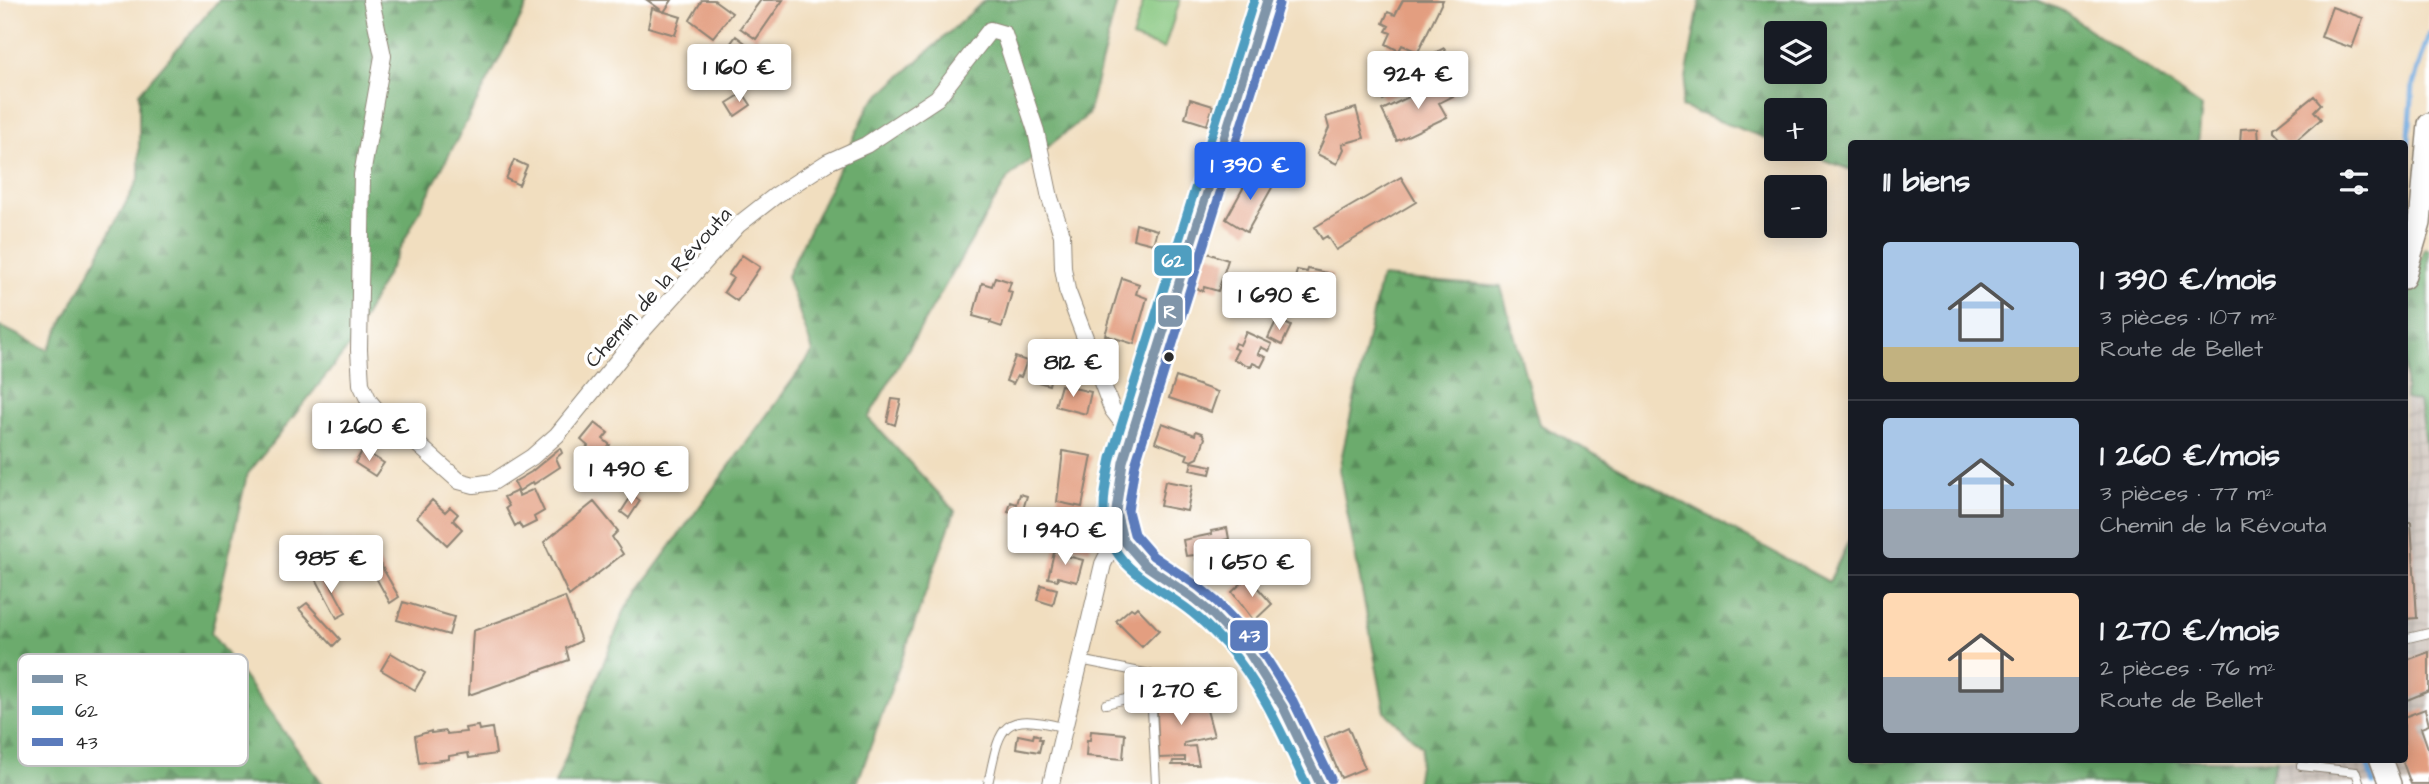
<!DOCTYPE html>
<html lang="fr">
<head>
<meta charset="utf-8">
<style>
  :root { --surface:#171b24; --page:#242831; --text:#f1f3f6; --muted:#9ea1a6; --line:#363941; --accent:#2563eb }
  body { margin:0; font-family:"Architects Daughter",sans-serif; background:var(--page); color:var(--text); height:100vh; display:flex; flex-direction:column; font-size:26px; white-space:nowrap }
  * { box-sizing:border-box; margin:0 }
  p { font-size:23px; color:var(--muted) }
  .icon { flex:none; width:38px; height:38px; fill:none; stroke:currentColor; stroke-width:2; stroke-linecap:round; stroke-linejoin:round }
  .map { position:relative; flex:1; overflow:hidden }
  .sheet { position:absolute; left:1848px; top:140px; width:560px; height:623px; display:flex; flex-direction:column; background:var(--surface); border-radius:7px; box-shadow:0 4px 18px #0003 }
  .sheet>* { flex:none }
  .buttons { position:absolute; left:1764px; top:21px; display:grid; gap:14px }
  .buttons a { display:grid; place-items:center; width:63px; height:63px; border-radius:7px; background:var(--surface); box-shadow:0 4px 18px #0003; font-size:35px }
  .price { position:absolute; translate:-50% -60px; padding:0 16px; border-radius:7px; background:#fff; color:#222; font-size:23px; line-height:46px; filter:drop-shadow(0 2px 4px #0008) }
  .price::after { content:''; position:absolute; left:50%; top:42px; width:21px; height:16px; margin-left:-10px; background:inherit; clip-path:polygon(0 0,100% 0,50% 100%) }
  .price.selected { background:var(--accent); color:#fff }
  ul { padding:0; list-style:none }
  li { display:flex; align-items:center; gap:21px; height:175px; padding:0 35px }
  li+li { border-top:2px solid var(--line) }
  li span { display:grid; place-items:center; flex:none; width:196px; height:140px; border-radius:7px; color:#555 }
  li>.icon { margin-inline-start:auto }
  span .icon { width:84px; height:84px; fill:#fffc; stroke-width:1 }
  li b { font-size:30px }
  h2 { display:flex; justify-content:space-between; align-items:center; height:84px; padding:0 35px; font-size:30px }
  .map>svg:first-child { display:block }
  .industrial { fill:url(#industrial-grid) }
  .forest { fill:url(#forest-firs); stroke:#4c6b4c; stroke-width:2; fill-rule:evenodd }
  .pitch { fill:#85c67e; stroke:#587854; stroke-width:2 }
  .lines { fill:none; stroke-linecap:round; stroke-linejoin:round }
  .stream { stroke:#70aae0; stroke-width:5 }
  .building { fill:#e39e80 }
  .lane-casing { stroke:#8e8475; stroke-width:10 }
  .street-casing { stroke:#8e8475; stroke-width:18 }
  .secondary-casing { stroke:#8e8475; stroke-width:24 }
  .lane { stroke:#fff; stroke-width:8 }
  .street { stroke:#fff; stroke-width:16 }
  .secondary { stroke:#fff; stroke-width:21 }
  .bus-1-casing { stroke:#fff; stroke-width:14 }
  .bus-2-casing { stroke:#fff; stroke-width:14 }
  .bus-3-casing { stroke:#fff; stroke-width:14 }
  .bus-1 { stroke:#8095a9; stroke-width:9 }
  .bus-2 { stroke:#4f9ec0; stroke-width:9 }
  .bus-3 { stroke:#5b7bbc; stroke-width:9 }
  .bus-dot { fill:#2b2b2b; stroke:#fff; stroke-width:2.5 }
  .labels { text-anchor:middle; stroke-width:7; stroke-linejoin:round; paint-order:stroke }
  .street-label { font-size:21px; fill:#2b2b2b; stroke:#fff }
  .key { fill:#fff; stroke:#bfbfbf; stroke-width:2 }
  .key-label { font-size:19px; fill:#2b2b2b }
  .line-badge { stroke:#fff; stroke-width:2.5 }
  .badge-label { font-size:19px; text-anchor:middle; font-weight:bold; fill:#fff }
</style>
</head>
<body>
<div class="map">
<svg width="2429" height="784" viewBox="0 0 2429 784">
  <defs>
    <pattern id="industrial-grid" width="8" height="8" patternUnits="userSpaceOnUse" patternTransform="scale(1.75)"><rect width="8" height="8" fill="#cdc2b9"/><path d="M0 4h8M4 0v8" fill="none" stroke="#b0a79f"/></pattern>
    <pattern id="forest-firs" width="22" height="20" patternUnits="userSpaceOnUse" patternTransform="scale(1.75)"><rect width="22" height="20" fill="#6cab6d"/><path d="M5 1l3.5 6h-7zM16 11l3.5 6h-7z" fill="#598b5a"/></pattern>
  </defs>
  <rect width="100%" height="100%" fill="#fff"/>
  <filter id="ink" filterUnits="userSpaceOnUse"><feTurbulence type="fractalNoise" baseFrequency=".0143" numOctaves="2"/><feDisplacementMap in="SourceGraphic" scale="14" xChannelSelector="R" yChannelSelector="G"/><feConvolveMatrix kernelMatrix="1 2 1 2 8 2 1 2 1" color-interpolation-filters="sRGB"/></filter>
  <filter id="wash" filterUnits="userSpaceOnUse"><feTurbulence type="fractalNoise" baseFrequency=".00686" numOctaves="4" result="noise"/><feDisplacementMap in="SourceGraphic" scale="28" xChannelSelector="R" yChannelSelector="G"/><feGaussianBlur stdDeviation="1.57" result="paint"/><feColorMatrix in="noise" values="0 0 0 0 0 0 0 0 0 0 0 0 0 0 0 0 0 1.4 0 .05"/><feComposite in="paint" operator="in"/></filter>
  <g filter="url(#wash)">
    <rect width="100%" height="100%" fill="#f1debf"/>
    <!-- industrial -->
    <path class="industrial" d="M2405,399L2419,402L2429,472V784H2269L2277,760H2404Z"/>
    <!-- forest -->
    <path class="forest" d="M219,0H530L348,348L247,475L211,633L323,784H0V326L48,350L139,178V93Z
      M985,0H1111L1117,2L1088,115L1008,178L868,418L955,511L857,784H555L626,607L813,352L787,276L870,104Z
      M1700,0H2036L2061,10L2202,107L2198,143L1852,144L1851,170L1795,149H1815V110H1776V142L1681,107ZM1815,33V72H1776V33Z
      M2425,248L2429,250V472L2419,402L2405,399V306Z
      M1381,277L1501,287L1539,424L1829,582L1851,536L1852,760H2277L2269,784H1416L1422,747L1385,712L1339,469Z"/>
    <!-- pitch -->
    <path class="pitch" d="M1144,0H1180L1164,49L1132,38Z"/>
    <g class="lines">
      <!-- stream -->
      <path class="stream" d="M2404,201L2413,85L2429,34
        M2366,760L2374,784"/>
    </g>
    <g id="blocks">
      <!-- building -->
      <path class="building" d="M647,0H672L664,12Z
        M702,0H714L732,13L713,37L690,20Z
        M761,0H783L756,39L740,28Z
        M1403,0H1443L1418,52L1402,45L1399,51L1386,44L1391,33L1386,31L1389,26L1383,23L1388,12L1395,15Z
        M2332,7L2363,18L2352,48L2321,37Z
        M652,8L681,17L675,35L648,27Z
        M736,36L752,48L745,59L728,47Z
        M1444,48L1453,66L1383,100L1375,84Z
        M1445,79L1453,96L1439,103L1447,117L1397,141L1382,110Z
        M743,93L751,105L735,116L727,103Z
        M2314,96L2321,104L2314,111L2321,119L2292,144H2286L2274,131V128Z
        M1190,99L1213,106L1207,125L1185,118Z
        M1356,108L1364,138L1342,144L1344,149L1337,164L1317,154L1329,128L1326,117Z
        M2258,128L2259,143L2240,144L2241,129Z
        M514,160L527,166L519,185L506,179Z
        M1252,172L1274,184L1247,232L1226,219Z
        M1401,177L1416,202L1336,250L1327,236L1322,239L1315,227Z
        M1136,224L1157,230L1153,244L1133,239Z
        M1207,253L1228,260L1218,291L1204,287L1203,291L1196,288Z
        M742,255L760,267L737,301L724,292L733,278L728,275Z
        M1308,269L1332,274L1329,291L1315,289L1314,291L1303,290L1295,310L1279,302L1287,284L1293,287L1297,270L1307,272Z
        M995,277L1011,282L1008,291L1012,292L1002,327L990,323L991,321L973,316L982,283L992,286Z
        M1122,278L1139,284L1136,294L1147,298L1134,344L1105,335Z
        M1277,319L1291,326L1282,345L1268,338Z
        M1246,332L1272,344L1269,351L1261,347L1258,354L1266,357L1261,367L1253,363L1251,367L1233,359L1238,350L1233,348L1235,343L1240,345Z
        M1046,343L1058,345L1049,385L1038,382Z
        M1015,357L1027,361L1021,377L1017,376L1013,384L1006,381Z
        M1176,377L1218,392L1211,412L1169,398Z
        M1061,385L1091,392L1086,414L1055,406Z
        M892,399L901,400L895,425L887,422Z
        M595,423L608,433L603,439L610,445L593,466L579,456L588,446L581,440Z
        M1162,423L1195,435L1196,431L1202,433L1205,438L1198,458L1192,461L1186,459L1188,454L1155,442Z
        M560,448L562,453L556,458L560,467L534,484L533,482L519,491L514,482L531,472Z
        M363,450L384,463L375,476L355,463Z
        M1063,451L1092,456L1082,507L1057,502Z
        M1192,462L1212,466L1210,474L1190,470Z
        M1165,481L1192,486L1187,511L1160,506Z
        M534,489L544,511L534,517L536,522L522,529L519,523L515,526L506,508L509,506L504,497L517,491L519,496Z
        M1020,494L1027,496L1021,516L1008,512L1011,502L1017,504Z
        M632,495L640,501L629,518L621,512Z
        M432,500L445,512L450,507L458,514L453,520L462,529L447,545L417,517Z
        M594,502L618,531L612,537L623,554L569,596L544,542Z
        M1069,522L1094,525L1090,550L1065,545Z
        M2404,522H2411L2417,618L2404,619Z
        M1227,528L1229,539L1224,540L1227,554L1196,560L1195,555L1186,556L1183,540L1212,534L1211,531Z
        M1055,548L1065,550L1063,555L1083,560L1077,582L1058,577V580L1048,578Z
        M374,553L399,597L390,603L365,558Z
        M324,572L346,613L337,618L315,577Z
        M1248,577L1272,604L1254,621L1232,592Z
        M1041,585L1057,589L1053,605L1037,600Z
        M565,597L581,641L566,648L569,660L469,695L473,631Z
        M403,602L454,617L449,635L397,620Z
        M307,603L340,639L333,646L299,609Z
        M1137,607L1159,630L1142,647L1116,621L1131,608L1134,610Z
        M2429,652V691L2407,700L2404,694V661Z
        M391,653L425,673L415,690L381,670Z
        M1178,687L1182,708L1204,699L1214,736L1184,743V747L1195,746L1199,765H1172L1173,761H1185V757L1159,758L1156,692Z
        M2425,709L2429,725L2421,728L2429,751V784H2411L2402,760H2404V717Z
        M478,726L479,730L492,728L496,754L469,758L468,753L449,756V759L419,763L415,736L431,731V733L446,731L447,734L466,732L465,728Z
        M1348,727L1365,768L1341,778L1324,738Z
        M1091,731L1125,734L1123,759L1086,756L1087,740H1090Z
        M1034,734L1040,736L1039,739H1042L1039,752L1016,748L1018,735L1033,738Z"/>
    </g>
  </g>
  <g filter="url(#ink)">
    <use href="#blocks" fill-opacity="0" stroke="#8e8475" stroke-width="2"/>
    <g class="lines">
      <!-- lane casing -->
      <g class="lane-casing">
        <path id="lane" d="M2404,639L2429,633
          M1080,660L1150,674L1153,688L1149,693L1106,704
          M1151,691L1156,784
          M2301,766L2356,772L2360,784
          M988,784C1000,728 999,711 1062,727"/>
      </g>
      <!-- street casing -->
      <g class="street-casing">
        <path id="street" d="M371,0L383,56L362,175L359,350L361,384L369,401L389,425L414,441L459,481L474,485L493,482L532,457L557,435L637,337L738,225L775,196L828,162L866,145L937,98L990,30L1004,34L1036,131L1050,198L1062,235L1063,268L1067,290L1112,409L1132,435
          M1051,784L1103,564L1111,548L1122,538"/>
      </g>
      <!-- secondary casing -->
      <g class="secondary-casing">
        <path id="secondary" d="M1267,0L1123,462C1118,487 1110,516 1123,540C1138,567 1167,580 1192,597C1207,609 1222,623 1235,637C1274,679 1295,733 1320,784
          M2404,278L2420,223L2429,124
          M2381,760L2390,784"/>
      </g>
      <!-- lane -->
      <use href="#lane" class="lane"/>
      <!-- street -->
      <use href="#street" class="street"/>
      <!-- secondary -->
      <use href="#secondary" class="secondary"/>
      <!-- bus-1 casing -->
      <g class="bus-1-casing">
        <path id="bus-1" d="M1267,0L1123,462L1116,511L1123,540L1145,565L1192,597L1209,611L1249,653L1283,707L1320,784"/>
      </g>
      <!-- bus-2 casing -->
      <g class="bus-2-casing">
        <path id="bus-2" d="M1254,0L1111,458C1107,479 1102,501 1105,522C1111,565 1151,583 1182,605C1198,616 1213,631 1226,645C1262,686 1283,736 1306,784"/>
      </g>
      <!-- bus-3 casing -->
      <g class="bus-3-casing">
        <path id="bus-3" d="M1279,4L1135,465L1128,511L1134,534L1153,556L1199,587L1217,602L1258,645L1293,701L1331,779"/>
      </g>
      <!-- bus-1 -->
      <use href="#bus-1" class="bus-1"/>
      <!-- bus-2 -->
      <use href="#bus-2" class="bus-2"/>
      <!-- bus-3 -->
      <use href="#bus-3" class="bus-3"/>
    </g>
  </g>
  <!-- markers -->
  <circle class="bus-dot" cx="1169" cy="357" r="6"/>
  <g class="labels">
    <!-- street labels -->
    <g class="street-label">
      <text transform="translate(658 287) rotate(-48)" y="7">Chemin de la Révouta</text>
    </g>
  </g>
  <!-- legend -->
  <rect x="18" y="654" width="230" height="112" rx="10" class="key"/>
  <rect x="32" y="675" width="31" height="8" fill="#8095a9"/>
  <rect x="32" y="706" width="31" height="9" fill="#4f9ec0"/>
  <rect x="32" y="738" width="31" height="8" fill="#5b7bbc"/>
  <g class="key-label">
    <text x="75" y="686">R</text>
    <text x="75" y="717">62</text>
    <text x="75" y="749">43</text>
  </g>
  <g class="line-badge">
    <rect x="1153" y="244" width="40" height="33" rx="7" fill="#4f9ec0"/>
    <rect x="1157" y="294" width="27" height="34" rx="7" fill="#8095a9"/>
    <rect x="1229" y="619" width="40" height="33" rx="7" fill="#5b7bbc"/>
  </g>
  <g class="badge-label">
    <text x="1173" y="267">62</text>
    <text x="1170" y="318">R</text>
    <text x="1249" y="642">43</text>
  </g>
</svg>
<div class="buttons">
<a><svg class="icon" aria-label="layers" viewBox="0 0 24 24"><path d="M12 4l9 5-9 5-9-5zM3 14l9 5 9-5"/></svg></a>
<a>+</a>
<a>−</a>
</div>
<b class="price" style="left:739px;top:104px">1 160 €</b>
<b class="price" style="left:1418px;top:111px">924 €</b>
<b class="price selected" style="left:1250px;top:202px">1 390 €</b>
<b class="price" style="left:1279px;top:332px">1 690 €</b>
<b class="price" style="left:1073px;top:399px">812 €</b>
<b class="price" style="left:369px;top:463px">1 260 €</b>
<b class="price" style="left:631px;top:506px">1 490 €</b>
<b class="price" style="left:1065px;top:567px">1 940 €</b>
<b class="price" style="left:331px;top:595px">985 €</b>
<b class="price" style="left:1252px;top:599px">1 650 €</b>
<b class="price" style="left:1181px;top:727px">1 270 €</b>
<section class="sheet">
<h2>11 biens<svg class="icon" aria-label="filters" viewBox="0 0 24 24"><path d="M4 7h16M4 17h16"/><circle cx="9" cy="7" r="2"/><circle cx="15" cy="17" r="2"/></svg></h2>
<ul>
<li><span style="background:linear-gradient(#a9c7e8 75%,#c2b280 0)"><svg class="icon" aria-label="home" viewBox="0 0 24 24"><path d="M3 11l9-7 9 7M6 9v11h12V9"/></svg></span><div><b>1 390 €/mois</b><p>3 pièces · 107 m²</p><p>Route de Bellet</p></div></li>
<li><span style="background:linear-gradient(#a9c7e8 65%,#9aa5b1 0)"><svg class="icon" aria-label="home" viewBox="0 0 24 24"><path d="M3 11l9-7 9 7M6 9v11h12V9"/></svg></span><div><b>1 260 €/mois</b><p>3 pièces · 77 m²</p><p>Chemin de la Révouta</p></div></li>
<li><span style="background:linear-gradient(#ffd9b3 60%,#9aa5b1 0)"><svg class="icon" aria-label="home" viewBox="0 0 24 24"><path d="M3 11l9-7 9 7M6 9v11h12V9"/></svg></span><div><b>1 270 €/mois</b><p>2 pièces · 76 m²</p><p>Route de Bellet</p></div></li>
</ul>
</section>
</div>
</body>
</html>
